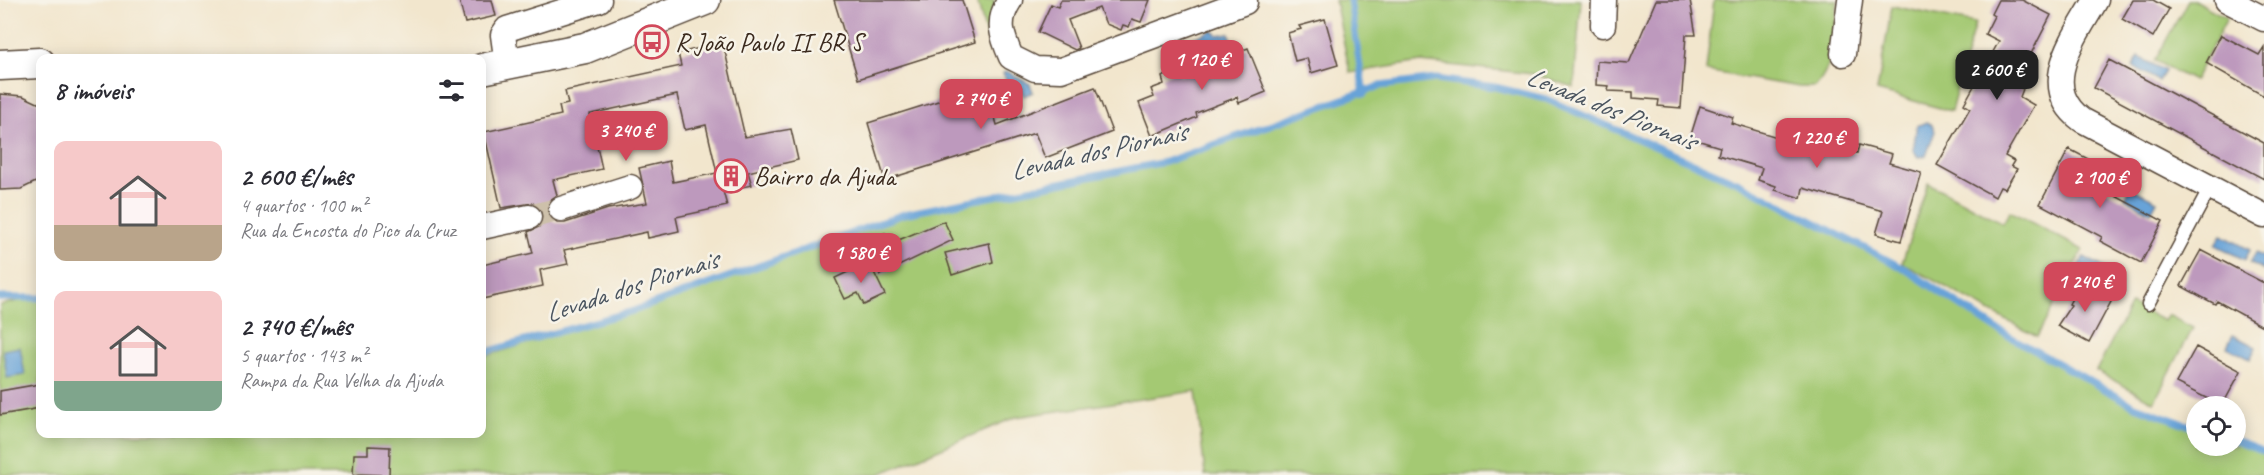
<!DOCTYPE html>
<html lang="pt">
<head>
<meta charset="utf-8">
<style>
  :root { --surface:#fff; --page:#f2f2f3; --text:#2b2b33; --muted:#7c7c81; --accent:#d1495b }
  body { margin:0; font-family:Caveat,sans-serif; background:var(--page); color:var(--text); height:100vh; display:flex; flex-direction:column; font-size:22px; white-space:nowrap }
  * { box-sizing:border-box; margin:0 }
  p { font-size:20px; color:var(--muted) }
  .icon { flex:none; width:33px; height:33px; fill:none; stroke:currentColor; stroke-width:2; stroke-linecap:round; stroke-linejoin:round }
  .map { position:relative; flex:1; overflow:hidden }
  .panel { position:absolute; left:36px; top:54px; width:450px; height:384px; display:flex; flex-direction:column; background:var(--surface); border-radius:12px; box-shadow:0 3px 15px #0003 }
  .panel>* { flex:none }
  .fabs { position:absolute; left:2186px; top:396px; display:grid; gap:12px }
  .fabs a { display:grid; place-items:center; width:60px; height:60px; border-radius:50%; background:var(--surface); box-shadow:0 3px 15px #0003; font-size:30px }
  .price { position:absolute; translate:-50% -51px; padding:0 14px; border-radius:12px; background:var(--accent); color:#fff; font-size:20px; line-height:39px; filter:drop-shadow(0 2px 3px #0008) }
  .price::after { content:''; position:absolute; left:50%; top:36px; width:18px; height:14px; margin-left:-9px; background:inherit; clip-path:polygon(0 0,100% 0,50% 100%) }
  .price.active { background:#222; color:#fff }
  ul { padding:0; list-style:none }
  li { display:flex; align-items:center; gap:18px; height:150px; padding:0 18px }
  li span { display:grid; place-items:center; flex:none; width:168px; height:120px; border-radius:12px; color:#555 }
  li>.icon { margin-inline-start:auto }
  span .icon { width:72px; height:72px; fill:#fffc; stroke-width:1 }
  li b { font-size:26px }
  h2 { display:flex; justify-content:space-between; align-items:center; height:72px; padding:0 18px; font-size:26px }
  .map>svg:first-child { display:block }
  .green { fill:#a4c973; stroke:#707a48; stroke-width:1.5 }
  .water { fill:#67a3d8; stroke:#51667b; stroke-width:1.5 }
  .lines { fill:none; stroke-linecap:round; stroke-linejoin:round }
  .stream { stroke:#67a3d8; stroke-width:7 }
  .building { fill:#bd99bd; fill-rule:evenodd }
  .minor-tunnel { stroke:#cdc0aa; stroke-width:24; stroke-dasharray:24 12; stroke-linecap:butt }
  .service-casing { stroke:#564638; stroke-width:15 }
  .minor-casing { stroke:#564638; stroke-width:27 }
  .tertiary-casing { stroke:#564638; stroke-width:33 }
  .service { stroke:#fff; stroke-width:12 }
  .minor { stroke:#fff; stroke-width:24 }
  .tertiary { stroke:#fff; stroke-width:30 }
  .labels { text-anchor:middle; stroke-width:5; stroke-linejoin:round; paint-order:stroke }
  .poi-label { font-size:26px; fill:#3b2a1e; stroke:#f7f3e8; text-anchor:start }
  .water-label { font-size:27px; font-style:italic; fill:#4a545f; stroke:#f7f3e8 }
</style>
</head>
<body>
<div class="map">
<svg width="2264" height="475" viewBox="0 0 2264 475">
  <rect width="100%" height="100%" fill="#f7f3e8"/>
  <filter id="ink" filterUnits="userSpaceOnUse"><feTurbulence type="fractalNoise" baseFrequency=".0167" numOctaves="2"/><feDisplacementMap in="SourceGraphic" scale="12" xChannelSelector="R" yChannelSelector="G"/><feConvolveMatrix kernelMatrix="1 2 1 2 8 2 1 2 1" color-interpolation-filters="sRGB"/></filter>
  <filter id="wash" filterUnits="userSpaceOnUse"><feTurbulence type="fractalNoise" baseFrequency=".008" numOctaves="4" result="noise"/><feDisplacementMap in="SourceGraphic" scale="24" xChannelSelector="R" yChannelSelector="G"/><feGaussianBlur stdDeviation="1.35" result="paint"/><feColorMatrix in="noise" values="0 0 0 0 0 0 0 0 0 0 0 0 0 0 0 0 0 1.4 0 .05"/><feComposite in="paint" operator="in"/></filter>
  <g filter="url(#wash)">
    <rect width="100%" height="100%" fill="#f2e6cd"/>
    <!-- green -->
    <path class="green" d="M977,0H995L987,38Z
      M1335,0H1581L1574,87L1533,74L1421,62L1350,73Z
      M1714,0H1838C1834,26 1835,69 1815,87H1799L1706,71Z
      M2188,0H2194L2227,18L2194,81L2155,61Z
      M1892,6L1975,23L1951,111L1877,91Z
      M1436,81L1495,88L1545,101L1738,184L1904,271L1996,330L2134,408L2196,430V446H2235V443L2264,453V475H1205L1196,391L1016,417L877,475H0V305L40,296V434H482V357L633,312L905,216L1166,164L1380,88Z
      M1928,183L2003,223L2010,211L2083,250L2037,337L1902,263Z
      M2131,304L2164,321L2168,315L2193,328L2154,402L2096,371Z"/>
    <!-- water -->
    <path class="water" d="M1212,30L1218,35L1229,33L1233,42L1220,48L1218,43L1195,52L1189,40Z
      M2139,57L2165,71L2159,81L2133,67Z
      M1006,71L1030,84L1033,92L1024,96L1021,91L1013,95L1003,73Z
      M1926,122L1932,125L1935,131L1926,156L1918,157L1913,150C1914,146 1916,129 1917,126Z
      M2104,159L2120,168L2110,186L2094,177Z
      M2131,188L2157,201L2151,212L2125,198Z
      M2222,235L2250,250L2245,260L2216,245Z
      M2256,253L2264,257V271L2250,263Z
      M2084,257L2107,269L2100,282L2076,270Z
      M2233,335L2256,347L2250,359L2227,347Z
      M20,347L25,375L7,378L3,350Z"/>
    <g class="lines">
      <!-- stream -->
      <path class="stream" d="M1350,0L1364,94
        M0,298H40
        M482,353L633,311L904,214L1165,162L1380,86L1436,79L1495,87L1546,99L1739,183L1905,269L1996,329L2135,406L2196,428
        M2235,441L2264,452"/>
    </g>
    <g id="blocks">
      <!-- building -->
      <path class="building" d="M459,0H492L496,16L465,23Z
        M834,0H962L975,42L858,79Z
        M1061,0H1150L1141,22L1132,19L1129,27L1123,25L1121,30L1106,24L1099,8L1068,20L1079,48L1075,50L1038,32L1051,4L1058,7Z
        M1656,0H1690L1696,35H1686L1681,108L1658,106L1659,100L1633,98V92L1608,91L1609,86L1596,85L1597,61L1629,63Z
        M1998,0H2022L2051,15L2015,85L2023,89L2020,97L2034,105L2005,156L2014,161L2011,166L2017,169L2005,189L2000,187L1995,197L1937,165L1970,108L1964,104L1999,41L1985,34L1994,16L1991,14Z
        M2133,0H2153L2169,9L2153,37L2122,19Z
        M1325,19L1338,65L1311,73L1307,58L1295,61L1288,33L1301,29L1299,26Z
        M2221,35L2259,55L2264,47V96L2206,63Z
        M723,43L745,137L791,129L798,160L748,172L752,185L723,191L727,206L676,217L679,231L648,238L647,232L564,250L568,264L540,270L543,286L482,299V265L533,253L528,232L539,227L543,221V215L539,207L533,203L501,208L484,132L561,115L559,106L568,104L565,91L681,66L678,53ZM677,95L685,130L706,125L717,173L673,182L669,161L639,168L647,203L608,209L565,223H557L551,219L547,213V207L550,200L557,195L553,180L602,169L590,114Z
        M1248,48L1266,92L1239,103L1237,97L1196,113L1197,117L1152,136L1139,103L1154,97L1151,89L1164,84L1162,77L1178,70L1180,75Z
        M2109,60L2264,143V179L2094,88Z
        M986,86L997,125L1095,87L1112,132L1045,158L1035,133L885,180L868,123Z
        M0,94L23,96L40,104V180L21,189L0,190Z
        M1700,106L1733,117L1731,123L1787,140L1788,137L1846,154L1847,151L1857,153L1859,145L1892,154L1889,163L1921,172L1901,241L1876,234L1883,211L1803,188L1801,198L1775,190L1776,186L1758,180L1762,168L1718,155L1720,147L1690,138Z
        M2069,149L2094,162L2085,180L2163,221L2141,263L2100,241L2102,237L2040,204Z
        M944,221L953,240L880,275L865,242L885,233L889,244Z
        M989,243L993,262L952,275L945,253Z
        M2201,250L2264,283V327L2217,301L2215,304L2181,286Z
        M869,262L885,295L864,305L858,293L845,299L835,278Z
        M2080,284L2093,291L2094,287L2113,298L2089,343L2057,326L2071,305L2069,304Z
        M2196,347L2241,371L2222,406L2176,383Z
        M40,384V408L0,415V391Z
        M368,446L390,447L389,475L353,474L354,454H368Z"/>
    </g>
  </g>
  <g filter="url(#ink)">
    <use href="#blocks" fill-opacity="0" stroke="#564638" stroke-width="1.5"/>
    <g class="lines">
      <!-- minor-tunnel -->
      <path class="minor-tunnel" d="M529,217L561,209"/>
      <!-- service casing -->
      <g class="service-casing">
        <path id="service" d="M2148,304L2210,188"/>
      </g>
      <!-- minor casing -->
      <g class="minor-casing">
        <path id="minor" d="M1010,0C996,21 1002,36 1011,57L1035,69L1061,70L1245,2
          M2096,0C2076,36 2036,86 2082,120L2264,216
          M2227,0L2264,19
          M1603,25L1604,0
          M1843,54L1850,0
          M507,64L503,35L507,29L599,0
          M561,209L630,187
          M482,227L529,217"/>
      </g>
      <!-- tertiary casing -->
      <g class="tertiary-casing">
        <path id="tertiary" d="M0,65L40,63
          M482,69L585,48L705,0"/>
      </g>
      <!-- service -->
      <use href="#service" class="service"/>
      <!-- minor -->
      <use href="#minor" class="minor"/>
      <!-- tertiary -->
      <use href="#tertiary" class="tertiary"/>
    </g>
  </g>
  <!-- icons -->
  <defs>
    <g id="bus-ring" transform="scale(1.725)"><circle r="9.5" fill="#f7f3e8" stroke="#d1495b" stroke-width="1.5"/><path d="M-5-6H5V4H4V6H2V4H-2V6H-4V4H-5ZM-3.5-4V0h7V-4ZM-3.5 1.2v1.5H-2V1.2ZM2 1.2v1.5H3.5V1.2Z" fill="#d1495b"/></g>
    <g id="building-ring" transform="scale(1.725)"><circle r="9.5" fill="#f7f3e8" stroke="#d1495b" stroke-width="1.5"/><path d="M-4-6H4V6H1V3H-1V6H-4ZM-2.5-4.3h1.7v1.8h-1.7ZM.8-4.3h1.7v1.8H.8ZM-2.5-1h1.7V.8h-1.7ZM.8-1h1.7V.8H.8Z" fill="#d1495b"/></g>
  </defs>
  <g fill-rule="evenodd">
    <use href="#bus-ring" x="652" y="42"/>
    <use href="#building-ring" x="731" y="176"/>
  </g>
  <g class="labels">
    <!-- poi labels -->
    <g class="poi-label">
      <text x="675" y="51">R João Paulo II BR S</text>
      <text x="754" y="185">Bairro da Ajuda</text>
    </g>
    <!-- water labels -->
    <g class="water-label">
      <text transform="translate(1611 108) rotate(22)" y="9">Levada dos Piornais</text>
      <text transform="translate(1098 151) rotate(-13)" y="9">Levada dos Piornais</text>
      <text transform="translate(631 286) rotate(-18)" y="9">Levada dos Piornais</text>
    </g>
  </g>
</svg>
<div class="fabs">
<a><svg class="icon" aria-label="locate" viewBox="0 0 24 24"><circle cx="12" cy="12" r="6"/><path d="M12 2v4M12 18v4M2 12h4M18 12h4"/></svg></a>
</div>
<b class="price" style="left:1202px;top:91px">1 120 €</b>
<b class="price active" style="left:1997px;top:101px">2 600 €</b>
<b class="price" style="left:981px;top:130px">2 740 €</b>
<b class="price" style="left:626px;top:162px">3 240 €</b>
<b class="price" style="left:1817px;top:169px">1 220 €</b>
<b class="price" style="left:2100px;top:209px">2 100 €</b>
<b class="price" style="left:861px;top:284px">1 580 €</b>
<b class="price" style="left:2085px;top:313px">1 240 €</b>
<section class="panel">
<h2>8 imóveis<svg class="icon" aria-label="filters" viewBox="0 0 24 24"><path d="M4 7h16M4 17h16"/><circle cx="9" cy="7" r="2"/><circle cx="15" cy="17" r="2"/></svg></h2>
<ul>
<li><span style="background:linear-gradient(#f6c9c9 70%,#b9a48a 0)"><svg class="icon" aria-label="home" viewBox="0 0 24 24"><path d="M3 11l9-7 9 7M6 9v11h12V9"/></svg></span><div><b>2 600 €/mês</b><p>4 quartos · 100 m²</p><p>Rua da Encosta do Pico da Cruz</p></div></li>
<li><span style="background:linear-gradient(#f6c9c9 75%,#7fa58c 0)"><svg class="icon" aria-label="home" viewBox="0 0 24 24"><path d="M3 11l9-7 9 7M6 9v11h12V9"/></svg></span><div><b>2 740 €/mês</b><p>5 quartos · 143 m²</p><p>Rampa da Rua Velha da Ajuda</p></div></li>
</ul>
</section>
</div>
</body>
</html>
